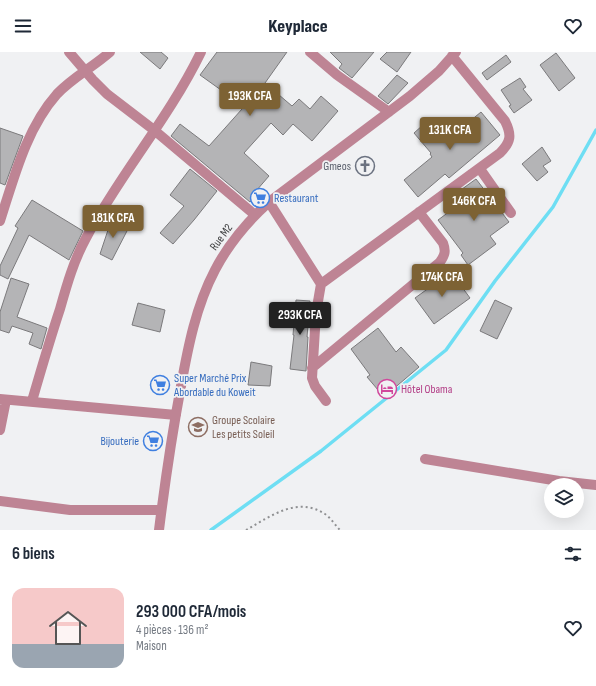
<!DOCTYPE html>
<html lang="fr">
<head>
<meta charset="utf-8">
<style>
  :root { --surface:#fff; --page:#f2f2f3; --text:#1f2937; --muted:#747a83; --line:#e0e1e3; --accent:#7d6234 }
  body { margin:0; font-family:"Sofia Sans Condensed",sans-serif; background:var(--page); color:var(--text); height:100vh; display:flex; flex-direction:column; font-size:15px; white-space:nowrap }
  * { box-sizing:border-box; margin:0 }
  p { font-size:13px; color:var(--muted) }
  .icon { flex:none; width:22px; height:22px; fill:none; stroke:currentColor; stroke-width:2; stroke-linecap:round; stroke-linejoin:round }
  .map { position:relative; height:478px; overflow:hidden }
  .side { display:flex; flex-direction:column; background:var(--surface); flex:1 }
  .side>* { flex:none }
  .fabs { position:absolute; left:544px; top:426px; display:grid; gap:8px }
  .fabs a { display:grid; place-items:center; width:40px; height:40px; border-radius:50%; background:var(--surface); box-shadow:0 4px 16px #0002; font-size:20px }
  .price { position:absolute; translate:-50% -34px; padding:0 9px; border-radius:4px; background:var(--accent); color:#fff; font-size:13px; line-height:26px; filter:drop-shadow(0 1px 2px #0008) }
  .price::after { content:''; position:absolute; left:50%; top:24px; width:12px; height:9px; margin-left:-6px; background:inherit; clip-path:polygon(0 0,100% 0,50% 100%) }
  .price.current { background:#222; color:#fff }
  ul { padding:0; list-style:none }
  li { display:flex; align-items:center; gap:12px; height:100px; padding:0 12px }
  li+li { border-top:1px solid var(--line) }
  li span { display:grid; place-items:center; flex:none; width:112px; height:80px; border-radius:12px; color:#555 }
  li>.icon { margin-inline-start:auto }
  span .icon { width:48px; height:48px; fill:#fffc; stroke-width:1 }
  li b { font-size:17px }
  h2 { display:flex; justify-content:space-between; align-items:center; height:48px; padding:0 12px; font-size:17px }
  header { display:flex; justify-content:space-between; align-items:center; height:52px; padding:0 12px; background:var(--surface); font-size:18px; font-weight:800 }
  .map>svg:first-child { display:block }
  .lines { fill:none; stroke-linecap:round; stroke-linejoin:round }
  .stream { stroke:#6edef3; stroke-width:3.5 }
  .building { fill:#b4b4b6; stroke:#7b7a7c }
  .path { stroke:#8f9092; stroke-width:2; stroke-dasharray:2 3; stroke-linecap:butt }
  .minor { stroke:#be8494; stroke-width:10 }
  .labels { text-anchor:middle; stroke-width:3.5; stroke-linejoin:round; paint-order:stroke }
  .worship-label { font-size:12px; fill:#5b616d; stroke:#f0f1f3; text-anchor:end }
  .shop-label { font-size:12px; fill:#366cbe; stroke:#f0f1f3; text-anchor:start }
  .street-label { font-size:12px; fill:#3b3c3d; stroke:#f0f1f3 }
  .hotel-label { font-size:12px; fill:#b23c85; stroke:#f0f1f3; text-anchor:start }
  .education-label { font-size:12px; fill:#785e54; stroke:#f0f1f3; text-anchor:start }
</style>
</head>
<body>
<header><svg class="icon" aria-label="menu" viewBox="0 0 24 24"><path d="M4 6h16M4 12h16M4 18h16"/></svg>Keyplace<svg class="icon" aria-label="heart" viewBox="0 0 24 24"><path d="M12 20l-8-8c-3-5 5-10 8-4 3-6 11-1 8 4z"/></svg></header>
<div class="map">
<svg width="596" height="478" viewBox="0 0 596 478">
  <rect width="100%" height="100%" fill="#f0f1f3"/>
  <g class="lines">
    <!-- stream -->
    <path class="stream" d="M211,478L321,399L446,298L495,229L553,155L596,78"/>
  </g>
  <!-- building -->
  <path class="building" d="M140,0H161L168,6L160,17Z
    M217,0H287L265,31L292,54L299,47L310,57L321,44L338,59L312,89L293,72L283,83L271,71L244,101L269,124L256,139L258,141L250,150L171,84L180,72L209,94L242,57L227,44L228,43L200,23Z
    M330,0H374L352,26L339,16L342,12Z
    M387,0H411L397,20L380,7Z
    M556,1L575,26L559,39L540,13Z
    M506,3L511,10L487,28L482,21Z
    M397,23L408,31L388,52L378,44Z
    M520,26L526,35L523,37L532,48L514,61L509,54L511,53L501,38Z
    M481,60L500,83L449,126L445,122L418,145L404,128L432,105L430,102L431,101L414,81L423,73L432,83L444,74L452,84Z
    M0,76L23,84L5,133L0,131Z
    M542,95L551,109L543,114L548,120L537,129L522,112Z
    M190,117L217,139L194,168L173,192L160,181L184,154L170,143Z
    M476,127L509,170L490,184L496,192L468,213L461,203L463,201L438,168L465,148L458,140Z
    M32,148L83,179L69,208L29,183L8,227L0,223V214L18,176L15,174Z
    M112,166L128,177L112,208L100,202Z
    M451,220L470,246L434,272L415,246Z
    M11,226L29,232L17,265L47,276L41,297L29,292L33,281L12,274L9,281L0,278V260Z
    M296,248L310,249L307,285H308L306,319L290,317L294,283H293Z
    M495,248L512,256L497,287L480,279Z
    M138,251L165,258L160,280L132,273Z
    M378,276L396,300L401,295L419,315L384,345L367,325L370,323L351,297Z
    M251,310L272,314L270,334L248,333Z"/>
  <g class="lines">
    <!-- path -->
    <path class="path" d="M246,478C271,464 297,444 325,462C331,466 335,473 340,478"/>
    <!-- minor -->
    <path class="minor" d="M69,0L93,28L107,42L154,78L255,163
      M310,0L337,23L389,60
      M480,117L511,161
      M269,150L321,232
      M0,169C14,126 26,77 57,42C72,26 93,15 110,0
      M312,316L440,210C445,203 446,199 443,191L419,160
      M0,347L176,363
      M32,349C41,318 50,287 60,257C67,232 74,208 86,186C121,121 169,66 201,0
      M326,349L315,334L312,326L316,261L321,232L500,101C511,90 512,83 505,69L452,4
      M0,378L6,348
      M425,407L559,429L596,433
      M0,449L70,458H161
      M159,478C165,430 172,382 181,334C188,295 196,254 215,218C228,193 248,169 269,150L410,44L439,19L456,0"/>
  </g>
  <!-- icons -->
  <defs>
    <g id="church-ring" transform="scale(1)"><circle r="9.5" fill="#f0f1f3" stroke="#6b7280" stroke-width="1.5"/><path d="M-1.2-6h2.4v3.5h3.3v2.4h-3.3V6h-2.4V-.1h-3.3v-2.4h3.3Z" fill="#6b7280"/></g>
    <g id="supermarket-ring" transform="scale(1)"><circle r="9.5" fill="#f0f1f3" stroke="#3f7fe0" stroke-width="1.5"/><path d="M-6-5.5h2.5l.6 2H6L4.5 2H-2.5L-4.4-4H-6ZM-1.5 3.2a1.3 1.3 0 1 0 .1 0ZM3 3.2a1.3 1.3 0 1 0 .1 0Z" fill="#3f7fe0"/></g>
    <g id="hotel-ring" transform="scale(1)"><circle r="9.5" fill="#f0f1f3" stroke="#d1479c" stroke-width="1.5"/><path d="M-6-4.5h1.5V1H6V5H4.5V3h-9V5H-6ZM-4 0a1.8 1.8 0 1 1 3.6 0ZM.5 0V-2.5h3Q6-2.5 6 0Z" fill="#d1479c"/></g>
    <g id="school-ring" transform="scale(1)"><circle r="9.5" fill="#f0f1f3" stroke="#8d6e63" stroke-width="1.5"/><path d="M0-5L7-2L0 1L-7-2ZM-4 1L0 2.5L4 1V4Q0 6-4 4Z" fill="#8d6e63"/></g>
  </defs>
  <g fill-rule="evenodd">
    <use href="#church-ring" x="365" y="114"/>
    <use href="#supermarket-ring" x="260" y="146"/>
    <use href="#supermarket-ring" x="160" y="333"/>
    <use href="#hotel-ring" x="387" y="337"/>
    <use href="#school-ring" x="198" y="375"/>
    <use href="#supermarket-ring" x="153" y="389"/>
  </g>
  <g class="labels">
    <!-- worship labels -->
    <g class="worship-label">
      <text x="351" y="118">Gmeos</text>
    </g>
    <!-- shop labels -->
    <g class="shop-label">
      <text x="274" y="150">Restaurant</text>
      <text x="174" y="330">Super Marché Prix<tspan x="174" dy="14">Abordable du Koweit</tspan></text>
      <text x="139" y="393" text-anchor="end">Bijouterie</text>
    </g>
    <!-- street labels -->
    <g class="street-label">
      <text transform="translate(221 185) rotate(-54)" y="4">Rue M2</text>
    </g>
    <!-- hotel labels -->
    <g class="hotel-label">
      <text x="401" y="341">Hôtel Obama</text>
    </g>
    <!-- education labels -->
    <g class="education-label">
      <text x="212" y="372">Groupe Scolaire<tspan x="212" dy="14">Les petits Soleil</tspan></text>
    </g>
  </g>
</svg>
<div class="fabs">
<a><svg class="icon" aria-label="layers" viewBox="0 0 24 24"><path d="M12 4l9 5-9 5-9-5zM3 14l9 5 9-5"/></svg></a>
</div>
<b class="price" style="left:250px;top:65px">193K CFA</b>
<b class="price" style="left:450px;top:99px">131K CFA</b>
<b class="price" style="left:474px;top:170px">146K CFA</b>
<b class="price" style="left:113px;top:187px">181K CFA</b>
<b class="price" style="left:442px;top:246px">174K CFA</b>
<b class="price current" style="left:300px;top:284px">293K CFA</b>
</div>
<section class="side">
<h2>6 biens<svg class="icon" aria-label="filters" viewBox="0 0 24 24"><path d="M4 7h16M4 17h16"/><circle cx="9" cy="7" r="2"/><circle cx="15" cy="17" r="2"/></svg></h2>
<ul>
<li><span style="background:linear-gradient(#f6c9c9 70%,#9aa5b1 0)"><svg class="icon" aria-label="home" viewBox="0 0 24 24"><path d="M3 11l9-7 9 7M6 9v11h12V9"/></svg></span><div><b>293 000 CFA/mois</b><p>4 pièces · 136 m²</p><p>Maison</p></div><svg class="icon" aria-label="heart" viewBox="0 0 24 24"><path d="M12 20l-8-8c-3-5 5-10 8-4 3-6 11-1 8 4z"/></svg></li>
</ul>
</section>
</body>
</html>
